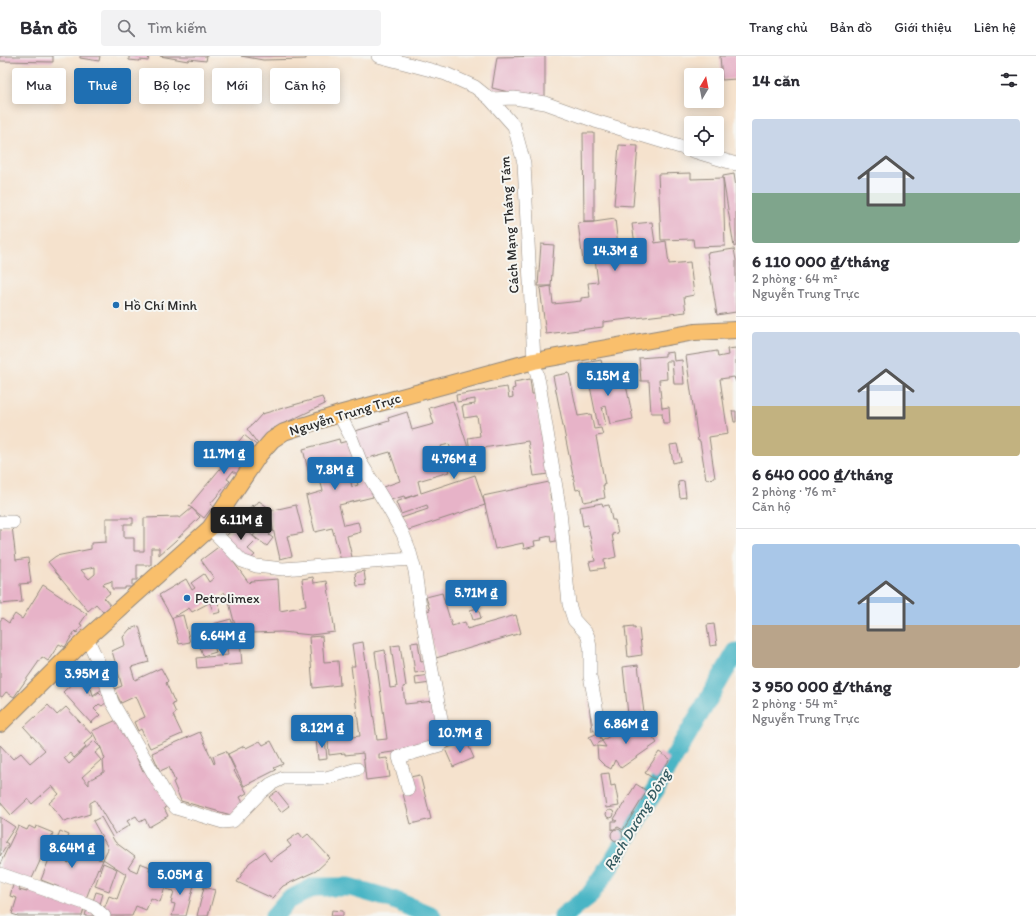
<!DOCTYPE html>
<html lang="vi">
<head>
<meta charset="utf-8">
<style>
  :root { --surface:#fff; --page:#f2f2f3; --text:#2b2b33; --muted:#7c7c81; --line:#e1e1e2; --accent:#1f6fb2 }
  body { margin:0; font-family:Itim,sans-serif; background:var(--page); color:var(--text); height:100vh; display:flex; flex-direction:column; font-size:15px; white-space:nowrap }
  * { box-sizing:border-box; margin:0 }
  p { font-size:13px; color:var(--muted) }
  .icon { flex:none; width:22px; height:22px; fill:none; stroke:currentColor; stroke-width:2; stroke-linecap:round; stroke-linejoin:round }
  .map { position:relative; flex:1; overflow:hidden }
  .side { display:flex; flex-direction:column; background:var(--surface); width:300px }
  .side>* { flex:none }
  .banner { position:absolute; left:12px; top:12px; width:380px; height:36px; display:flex; gap:8px }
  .needle { width:26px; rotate:10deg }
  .tools { position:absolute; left:684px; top:12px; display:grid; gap:8px }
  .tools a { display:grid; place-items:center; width:40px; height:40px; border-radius:4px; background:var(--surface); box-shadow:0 2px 10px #0003; font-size:20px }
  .price { position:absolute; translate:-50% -34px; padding:0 9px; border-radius:4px; background:var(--accent); color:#fff; font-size:13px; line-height:26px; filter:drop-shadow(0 1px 2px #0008) }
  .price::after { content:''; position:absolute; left:50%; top:24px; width:12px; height:9px; margin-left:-6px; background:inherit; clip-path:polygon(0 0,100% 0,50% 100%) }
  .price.active { background:#222; color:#fff }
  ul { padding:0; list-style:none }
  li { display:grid; align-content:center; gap:8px; height:212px; padding:0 16px }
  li+li { border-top:1px solid var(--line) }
  li span { display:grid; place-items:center; height:124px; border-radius:4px; color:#555 }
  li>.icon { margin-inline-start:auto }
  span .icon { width:72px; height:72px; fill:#fffc; stroke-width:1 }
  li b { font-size:17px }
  h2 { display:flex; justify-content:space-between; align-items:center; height:48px; padding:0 16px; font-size:17px }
  .tag { padding:0 14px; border-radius:4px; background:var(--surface); box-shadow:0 2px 10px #0003; font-size:14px; line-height:36px }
  .tag.active { background:var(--accent); color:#fff }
  header { display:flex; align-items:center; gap:24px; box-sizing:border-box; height:56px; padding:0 20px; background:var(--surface); border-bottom:1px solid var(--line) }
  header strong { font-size:19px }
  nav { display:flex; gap:22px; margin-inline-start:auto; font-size:14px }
  .search { width:280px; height:36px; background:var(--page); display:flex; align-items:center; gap:10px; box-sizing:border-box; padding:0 14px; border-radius:4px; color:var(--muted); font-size:15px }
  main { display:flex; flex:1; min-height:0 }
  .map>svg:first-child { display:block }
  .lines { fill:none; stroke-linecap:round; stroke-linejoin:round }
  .river { stroke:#48b5c5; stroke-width:19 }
  .building { fill:#e7b3c8; fill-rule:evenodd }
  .minor-casing { stroke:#90867c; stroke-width:14 }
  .major-casing { stroke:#90867c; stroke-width:18 }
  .minor { stroke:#fff; stroke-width:13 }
  .major { stroke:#f9bf6c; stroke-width:16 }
  .poi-dot { fill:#1f6fb2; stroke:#f6f6f2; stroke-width:1.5 }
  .labels { text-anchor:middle; stroke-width:4; stroke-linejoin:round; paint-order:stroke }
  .street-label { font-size:14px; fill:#2b2b2b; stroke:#f6f6f2 }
  .poi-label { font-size:14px; fill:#2b2b2b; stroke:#f6f6f2; text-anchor:start }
  .water-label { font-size:15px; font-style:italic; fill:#355b61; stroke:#f6f6f2 }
</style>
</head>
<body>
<header>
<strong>Bản đồ</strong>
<div class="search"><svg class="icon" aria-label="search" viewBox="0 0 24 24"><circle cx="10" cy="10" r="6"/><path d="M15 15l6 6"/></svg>Tìm kiếm</div>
<nav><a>Trang chủ</a><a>Bản đồ</a><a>Giới thiệu</a><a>Liên hệ</a></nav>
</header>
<main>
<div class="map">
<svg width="736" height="860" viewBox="0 0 736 860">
  <rect width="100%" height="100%" fill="#f6f6f2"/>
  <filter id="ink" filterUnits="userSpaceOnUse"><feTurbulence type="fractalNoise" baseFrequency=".025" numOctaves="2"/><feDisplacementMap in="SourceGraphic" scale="8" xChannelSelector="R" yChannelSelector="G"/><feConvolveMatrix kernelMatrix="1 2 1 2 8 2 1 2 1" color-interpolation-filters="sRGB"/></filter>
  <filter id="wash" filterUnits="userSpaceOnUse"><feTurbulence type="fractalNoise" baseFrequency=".012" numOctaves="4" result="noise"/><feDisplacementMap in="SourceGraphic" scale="16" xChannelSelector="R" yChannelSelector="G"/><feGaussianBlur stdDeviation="0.9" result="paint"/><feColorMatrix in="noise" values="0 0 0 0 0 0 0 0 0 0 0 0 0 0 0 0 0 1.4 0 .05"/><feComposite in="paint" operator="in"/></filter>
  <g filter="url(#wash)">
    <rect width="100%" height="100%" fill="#f5e2cd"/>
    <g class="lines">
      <!-- river -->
      <path class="river" d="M274,860L287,845L314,831H350L391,843L432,860
        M563,860L589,840L609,812L736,596"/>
    </g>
    <g id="blocks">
      <!-- building -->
      <path class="building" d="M0,0H53V6L0,5Z
        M80,0H100L99,5L80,2Z
        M129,0H149L148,5L140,4L139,5L129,4Z
        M160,0H207L206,5L189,3L188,5Z
        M241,0H306V3L263,4Z
        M545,0V45L492,32L497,1Z
        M720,0H736V23L722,24Z
        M583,77H594V166L615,163L618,190L635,188L632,168L652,166L655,187L666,185L669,208L690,206L694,239L684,241L686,256L603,266V271L546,278L540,232L551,230H538L541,188L554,189L551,230L553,248L581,245V242L590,241L588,227L598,226L595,203L583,205L578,167L594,166H584Z
        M619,89L638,90L633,150L614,149Z
        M691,117V123L723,122V120L734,118L736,131V190L734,191L723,122L725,190L694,191L693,183L661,184L658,118Z
        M734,193L736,204V256L717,259L707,197Z
        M736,292V326L734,321L720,323L728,378L709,381L715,422L706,423L700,385H698L686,300L717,295L718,301L728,299L727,293Z
        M673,296L674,305L682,304L684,328H674L672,305H666L667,323L659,324L662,352L669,351L670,367H663L662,357H651L649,325H641L639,302L665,300V297Z
        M601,304L603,312L595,314L596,320H600L602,330L617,327L618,331L626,329L633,363L610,368L606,350L602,351L606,369L598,370L587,315L582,316L580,308Z
        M569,317L578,360L591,358L594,373L601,372L603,379L596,380L605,429H603L605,442L584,446L581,433L576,434L553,320Z
        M530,323L532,338H535L548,418L534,420L528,385L470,394L468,382L480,380L477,360L464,362L462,350L475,348V343L457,346L456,339L507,331L509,342L513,341L512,333L515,332L514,326Z
        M322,341L325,348L270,374L271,377L258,388L247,373L253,368L262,358Z
        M453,345L473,407L457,412L449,388L441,390L449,416L418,425L421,437L475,419L485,449L483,440L549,426L552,438H550L560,484L551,486L550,480L541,482L542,484L534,485L535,490L524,493L523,487L495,493L485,449L406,475L401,462L428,453L427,449L401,458L396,446L418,438L405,442L404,440L387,445L383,431L400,425L390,396L361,404L352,376L389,365L388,362L407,356L412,374L434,368L429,352Z
        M732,355H736V366H734Z
        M244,379L259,391L237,418L233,415L227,423L230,425L210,448L213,450L204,462L189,450L224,408L222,406Z
        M339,383L340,387L351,384L356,403L329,410L330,413L347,409L352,431L358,429L354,414L362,412L370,427L373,441L339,449L344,469L358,466L361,476L347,480L353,505L342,508L332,472L315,476L306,440L323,435L318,416L309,418L303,393Z
        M677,388L681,405L673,407L670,389Z
        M684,425L686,441L680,442L678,426Z
        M259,445L269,452L264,458L270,463L265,469L273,475L269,479L273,482L267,490L253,480L259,472L244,461L252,449L254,451Z
        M602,447L603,450L609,449L612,464H615L618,477L612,478L616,501L604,504L605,512L591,514L589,506L595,505L588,469L583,470L580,451Z
        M296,449L303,477L287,480L292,500L280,503L269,455Z
        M192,452L200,461L175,485L159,499V492H151V509H137V524H132V531H125V533H112V525L103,528L110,537L104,542L111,550L103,556L96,548L88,555L48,506L56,500L91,493V487L106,486V462H133V468H124V482H134V495H144V462L178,461L180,462ZM95,511V518L89,523L81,514Z
        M239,467L257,484L248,493L255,499L248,505L224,482Z
        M12,470L16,504L28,502L31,527L20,528L22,546L0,548V472Z
        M221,489L249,527L251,525L278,523L280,555L306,550L302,523L313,521L314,527L327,525L335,576L311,579L282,576L251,577L238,581L228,542L224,536L207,548L192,556L189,552L172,562L183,559L190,586L179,588L172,562L159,539L186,523L192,534L195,532L191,527L204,518L209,526L214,522L201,504Z
        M364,515L366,529L357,530L355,517Z
        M43,529L87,558L80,568L82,569L77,577L75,575L65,591L59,588L48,605L42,601L14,641L6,636L2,641L0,640V565L2,562L9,567L15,558L22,563Z
        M442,537L452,570L465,566L467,573L516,559L521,577L436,602L422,556L430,554L426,541Z
        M217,544L221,556L214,558L210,547Z
        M478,552L481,562L473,564L470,554Z
        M231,563L234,572L216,578L213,568Z
        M714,568L717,589L710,590L707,569Z
        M139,570L149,606L131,611L135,624L161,612L168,625L166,627L175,647L172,648L176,657L173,659L182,678L150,692L141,673L138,675L134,666L145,661L136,640L121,647L114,633L122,630L112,595L125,589L123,581L130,573Z
        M634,570V573L639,572L642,599L628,601L625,571Z
        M208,571L216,596L203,600L195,575Z
        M322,580L324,606L338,605L340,629L313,632L309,581Z
        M240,585L242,608L197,612L196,602L228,599L226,586Z
        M363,586L377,684L387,683L375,596L385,594L390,632L397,631L391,590L400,589L406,630L403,631L405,648L434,645L439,685L406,694L379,698V703L387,702L390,721L366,724L363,697L345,699V697L329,699L328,684L360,680L351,610H355L352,588Z
        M418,586L421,606L426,605L427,615L415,617L411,587Z
        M638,609L644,657L628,659L623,611Z
        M91,615L100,616L104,632L93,639L90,629L86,633L93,641L99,636L108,645L102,650L99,648L94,653L100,659L91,667L63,636L77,623L79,626Z
        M430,619L431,627L416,629L415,621Z
        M588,639L597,674L592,675Z
        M48,649L57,659L66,651L93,680L84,688L86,691L74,702L70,697L64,702L69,708L94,685L101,692L92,675L119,663L143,716L148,713L169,749L164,752L168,760L149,771L145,763L140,766L136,760L127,765L130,769L115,778L95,744L90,747V758L64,766L49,747L59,738L52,730L32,748L28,743L11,759L0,746V689L13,703L21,697L30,707L45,694L24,671ZM101,692L105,703L103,705L104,716L89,724V729L82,721L101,704L95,697Z
        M639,661L657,687L621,712L615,704L611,713L604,709L598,703L597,690L606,691L602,685Z
        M606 670a6 6 0 1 1 12 0a6 6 0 1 1-12 0Z
        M200,676L214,708L215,707L213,700L226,695L235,714L234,715L247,737L240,741L243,747L231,759L181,745L173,726L175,725L169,711L160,715L152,697Z
        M598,677L602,685L594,690L589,681Z
        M325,682L327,703L318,704L316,683Z
        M466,684L474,702L453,711L445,693Z
        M260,685L263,689L271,685L283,708L274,712L276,714L244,730L228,698L244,690L246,692Z
        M659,696L670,703L656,724L645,717Z
        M609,717L611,730L615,729L619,750L606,752L601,718Z
        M420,719L431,763L411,768L403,738L413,736L410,721Z
        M636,728L647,735L623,774L618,771L612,774V765H617L614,763Z
        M277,735L289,750L281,756L269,741Z
        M606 758a4 4 0 1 1 8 0a4 4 0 1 1-8 0Z
        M0,761L15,771L5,786L8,788L0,800Z
        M101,761L115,786L135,801L128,812L137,816L140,807L150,811L149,814L160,818L158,822L167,825L160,846L151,842L146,854L136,850L132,860H108L102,858L109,840L117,843L126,818L103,803L108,793L107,790L93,765Z
        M18,770L27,774L29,770L35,773L36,770L53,777L51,782L56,785L50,797L45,794L30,827L0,813V808Z
        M611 779a6 6 0 1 1 12 0a6 6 0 1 1-12 0Z
        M60,775L69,779L67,784L75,787L72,796L63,793L59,803L69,807L74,793L89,799L93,791L102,795L98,803L103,804L99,813L98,812L85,845L58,834L59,831L41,824Z
        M299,777L303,782L308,778L330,802L316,815L283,830L272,842L237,826L249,807L264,796L270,805L291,790L287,785Z
        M103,807L117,813L109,835L95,830Z
        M169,822L194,829L186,860H172L175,848L171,847L174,835L166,833Z
        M13,829L20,831L19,834L27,836L28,833L85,849L82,860H18L12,858L17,842L10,840Z
        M204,831L215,834L208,860H197Z
        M96,836L103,838L100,848L93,845Z
        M87,852L94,860H85Z
        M332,854L343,855V860H331Z"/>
    </g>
  </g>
  <g filter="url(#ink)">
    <use href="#blocks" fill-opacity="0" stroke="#90867c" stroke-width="1"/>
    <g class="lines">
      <!-- minor casing -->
      <g class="minor-casing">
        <path id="minor" d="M378,0L446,18L475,31L490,43L514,70L524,107L534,305L539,327L560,456L569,548L574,564L586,577L588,581L590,591V620L600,671
          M490,43L514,42L545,47L595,65L736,108
          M339,358L351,381L361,407L389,453L403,478L409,493L415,515L420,551L445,684L444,686L440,689L399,701L408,733
          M0,466H13
          M210,472L242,505L256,510L283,513L411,503
          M87,582L102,614L112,646L169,744L176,752L223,766L233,765L260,737L271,728L283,722H326L357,713
          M0,818L87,848L94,851L104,860"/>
      </g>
      <!-- major casing -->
      <g class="major-casing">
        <path id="major" d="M0,668L87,582L210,472L259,399L272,384L284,376L339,358L534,305L695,276L736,274"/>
      </g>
      <!-- minor -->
      <use href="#minor" class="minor"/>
      <!-- major -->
      <use href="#major" class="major"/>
    </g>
  </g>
  <!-- markers -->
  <g class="poi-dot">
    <circle cx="116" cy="249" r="4"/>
    <circle cx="187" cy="542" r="4"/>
  </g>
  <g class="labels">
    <!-- street labels -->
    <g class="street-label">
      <text transform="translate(509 169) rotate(-94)" y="5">Cách Mạng Tháng Tám</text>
      <text transform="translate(345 358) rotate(-17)" y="5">Nguyễn Trung Trực</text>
    </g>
    <!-- poi labels -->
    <g class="poi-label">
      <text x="124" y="254">Hồ Chí Minh</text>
      <text x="195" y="547">Petrolimex</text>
    </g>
    <!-- water labels -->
    <g class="water-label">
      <text transform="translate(637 764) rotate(-59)" y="5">Rạch Dương Đông</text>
    </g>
  </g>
</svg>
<div class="tools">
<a><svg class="needle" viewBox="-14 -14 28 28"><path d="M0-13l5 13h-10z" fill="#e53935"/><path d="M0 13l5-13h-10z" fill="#7c7c81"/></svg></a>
<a><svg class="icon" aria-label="locate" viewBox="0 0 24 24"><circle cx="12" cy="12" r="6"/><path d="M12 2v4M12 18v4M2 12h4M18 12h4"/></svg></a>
</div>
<b class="price" style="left:615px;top:216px">14.3M ₫</b>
<b class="price" style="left:608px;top:341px">5.15M ₫</b>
<b class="price" style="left:224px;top:419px">11.7M ₫</b>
<b class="price" style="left:454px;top:424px">4.76M ₫</b>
<b class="price" style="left:335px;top:435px">7.8M ₫</b>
<b class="price active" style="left:241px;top:485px">6.11M ₫</b>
<b class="price" style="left:476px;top:558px">5.71M ₫</b>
<b class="price" style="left:223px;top:601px">6.64M ₫</b>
<b class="price" style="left:87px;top:639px">3.95M ₫</b>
<b class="price" style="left:626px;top:689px">6.86M ₫</b>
<b class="price" style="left:322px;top:693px">8.12M ₫</b>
<b class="price" style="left:460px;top:698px">10.7M ₫</b>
<b class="price" style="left:72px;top:813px">8.64M ₫</b>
<b class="price" style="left:180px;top:840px">5.05M ₫</b>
<div class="banner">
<a class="tag">Mua</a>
<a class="tag active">Thuê</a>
<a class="tag">Bộ lọc</a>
<a class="tag">Mới</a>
<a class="tag">Căn hộ</a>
</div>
</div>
<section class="side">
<h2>14 căn<svg class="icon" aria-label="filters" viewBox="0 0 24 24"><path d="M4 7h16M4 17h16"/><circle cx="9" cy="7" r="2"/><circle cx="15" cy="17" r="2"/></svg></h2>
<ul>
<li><span style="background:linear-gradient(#c9d6e8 60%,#7fa58c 0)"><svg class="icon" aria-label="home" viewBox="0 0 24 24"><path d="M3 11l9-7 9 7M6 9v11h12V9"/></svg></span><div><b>6 110 000 ₫/tháng</b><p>2 phòng · 64 m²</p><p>Nguyễn Trung Trực</p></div></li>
<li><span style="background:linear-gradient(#c9d6e8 60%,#c2b280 0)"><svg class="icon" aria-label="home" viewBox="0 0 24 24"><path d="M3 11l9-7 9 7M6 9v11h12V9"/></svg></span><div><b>6 640 000 ₫/tháng</b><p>2 phòng · 76 m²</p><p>Căn hộ</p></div></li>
<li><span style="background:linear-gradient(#a9c7e8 65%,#b9a48a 0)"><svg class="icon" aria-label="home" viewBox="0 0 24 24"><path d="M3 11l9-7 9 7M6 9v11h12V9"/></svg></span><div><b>3 950 000 ₫/tháng</b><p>2 phòng · 54 m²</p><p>Nguyễn Trung Trực</p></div></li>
</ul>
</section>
</main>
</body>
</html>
